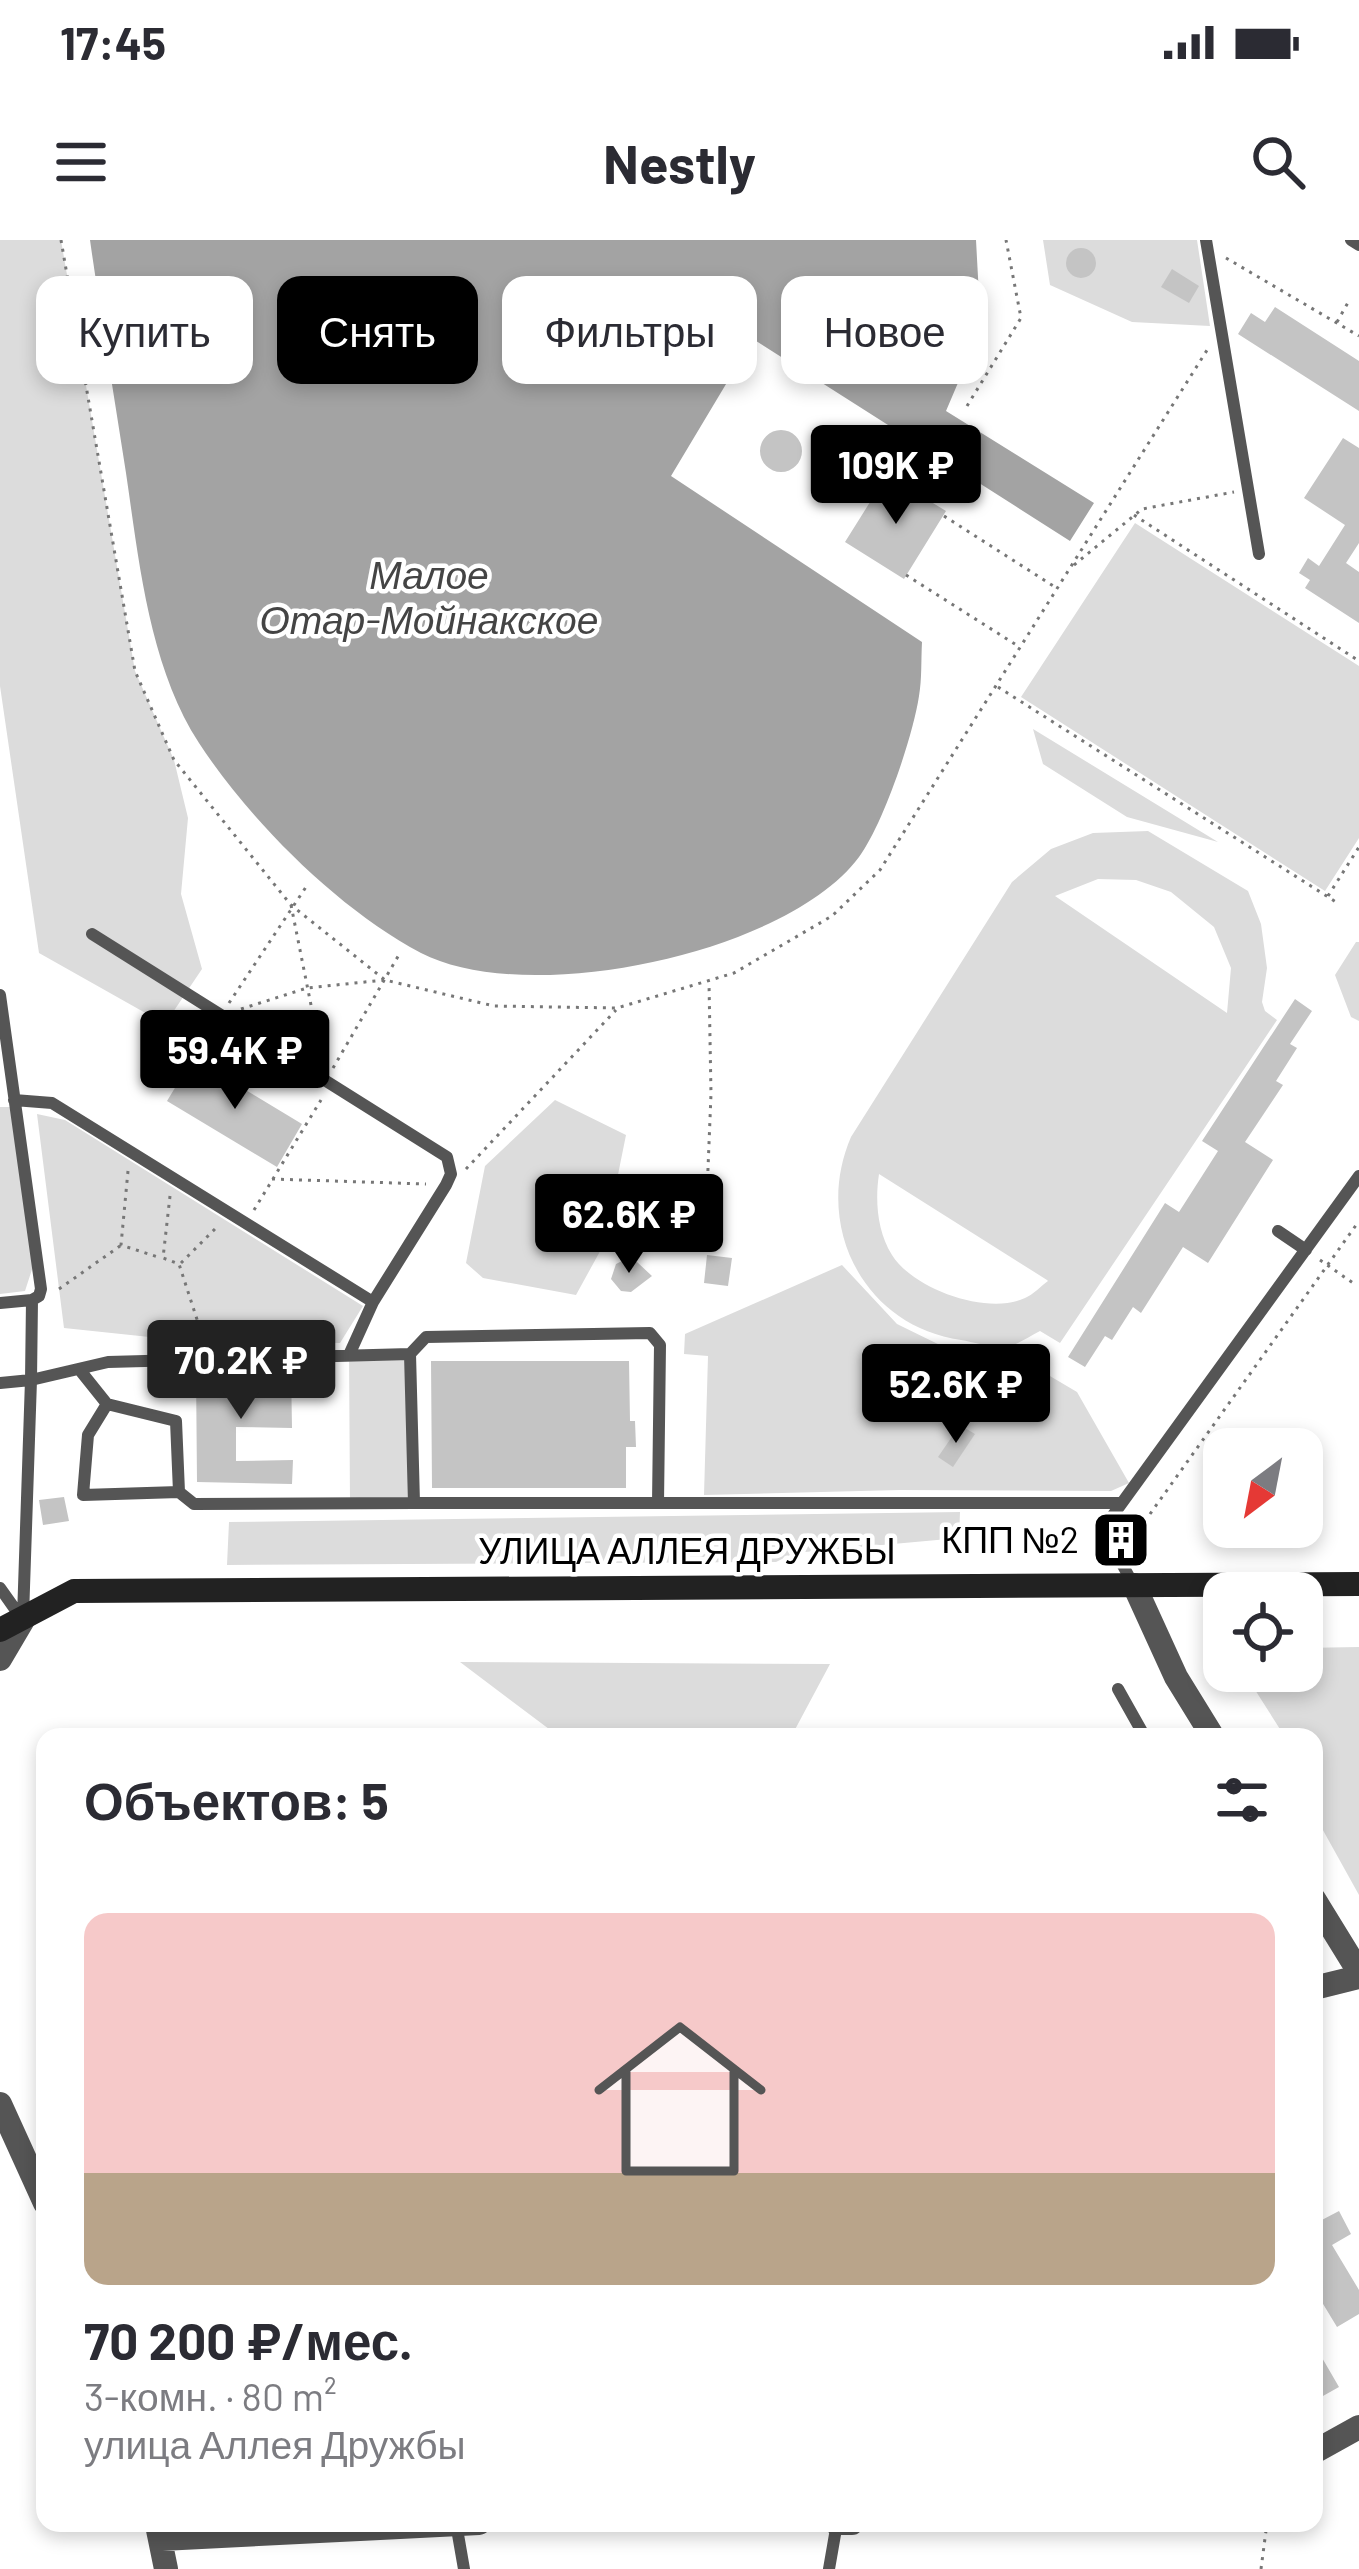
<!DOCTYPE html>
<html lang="ru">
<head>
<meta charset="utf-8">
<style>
  :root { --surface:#fff; --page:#f2f2f3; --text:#2b2b33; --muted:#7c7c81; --accent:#000 }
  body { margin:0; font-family:Barlow,sans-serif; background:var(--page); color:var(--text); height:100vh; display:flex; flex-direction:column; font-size:45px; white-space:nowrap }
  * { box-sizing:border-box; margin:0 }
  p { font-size:39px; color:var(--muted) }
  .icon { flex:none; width:66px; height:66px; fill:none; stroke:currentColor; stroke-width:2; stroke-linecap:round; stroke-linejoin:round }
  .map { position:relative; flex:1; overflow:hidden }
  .side { position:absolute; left:36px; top:1488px; width:1287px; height:804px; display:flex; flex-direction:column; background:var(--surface); border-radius:24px; box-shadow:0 6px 18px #0003 }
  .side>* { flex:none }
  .banner { position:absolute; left:36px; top:36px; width:1287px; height:108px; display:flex; gap:24px }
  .needle { width:78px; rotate:212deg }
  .buttons { position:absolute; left:1203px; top:1188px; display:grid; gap:24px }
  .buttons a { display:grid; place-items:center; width:120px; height:120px; border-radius:24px; background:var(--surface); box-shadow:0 6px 18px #0003; font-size:60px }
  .price { position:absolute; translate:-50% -102px; padding:0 27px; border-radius:12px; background:var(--accent); color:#fff; font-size:39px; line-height:78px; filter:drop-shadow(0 3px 6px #0008) }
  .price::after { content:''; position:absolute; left:50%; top:72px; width:36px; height:27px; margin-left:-18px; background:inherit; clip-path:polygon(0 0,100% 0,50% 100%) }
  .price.on { background:#222; color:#fff }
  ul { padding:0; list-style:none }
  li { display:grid; align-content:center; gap:24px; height:636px; padding:0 48px }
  li span { display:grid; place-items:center; height:372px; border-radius:24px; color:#555 }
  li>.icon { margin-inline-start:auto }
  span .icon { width:216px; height:216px; fill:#fffc; stroke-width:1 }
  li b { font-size:51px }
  h2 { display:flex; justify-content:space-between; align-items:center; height:144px; padding:0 48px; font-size:51px }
  .tag { padding:0 42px; border-radius:24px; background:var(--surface); box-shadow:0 6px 18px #0003; font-size:42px; line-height:108px }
  .tag.on { background:var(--accent); color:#fff }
  .status { display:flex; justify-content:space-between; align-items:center; height:84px; padding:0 60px; background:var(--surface); direction:ltr }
  .status svg { height:33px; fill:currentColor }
  header { display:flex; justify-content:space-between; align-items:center; height:156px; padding:0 48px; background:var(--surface); font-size:54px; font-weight:700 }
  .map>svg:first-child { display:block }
  .green { fill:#dcdcdc; fill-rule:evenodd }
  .water { fill:#a3a3a3 }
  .building { fill:#c4c4c4 }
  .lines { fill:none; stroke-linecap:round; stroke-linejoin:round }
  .path { stroke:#777; stroke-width:3; stroke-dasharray:3 6; stroke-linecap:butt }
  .lane { stroke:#555; stroke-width:12 }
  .street { stroke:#555; stroke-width:24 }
  .secondary { stroke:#222; stroke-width:24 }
  .labels { text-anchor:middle; stroke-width:9; stroke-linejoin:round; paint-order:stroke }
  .poi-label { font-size:36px; fill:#000; stroke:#fff; text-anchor:end }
  .street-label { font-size:36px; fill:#000; stroke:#fff }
  .water-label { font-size:39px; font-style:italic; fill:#444; stroke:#fff }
</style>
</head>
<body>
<div class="status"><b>17:45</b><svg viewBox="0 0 49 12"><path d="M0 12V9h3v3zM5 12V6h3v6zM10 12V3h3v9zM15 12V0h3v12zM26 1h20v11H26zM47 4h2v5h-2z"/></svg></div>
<header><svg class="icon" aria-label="menu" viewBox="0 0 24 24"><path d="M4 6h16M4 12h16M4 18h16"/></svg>Nestly<svg class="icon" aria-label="search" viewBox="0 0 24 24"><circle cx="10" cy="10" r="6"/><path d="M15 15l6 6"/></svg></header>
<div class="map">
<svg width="1359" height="2329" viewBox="0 0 1359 2329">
  <rect width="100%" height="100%" fill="#fff"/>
  <!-- green -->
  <path class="green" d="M0,0H61L135,431L174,520L188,578L181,654L202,729L165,784L39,713L0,446Z
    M1043,0H1197L1210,86L1132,82L1050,45Z
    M1135,283L1359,426V598L1325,651L1021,457Z
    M1033,489L1218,602L1127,577L1043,524Z
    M1148,591L1248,651L1261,684L1267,728L1262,762L1265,771L1277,780L1060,1103L1040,1091C1030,1096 1017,1105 1007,1107C994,1109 974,1102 961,1100C863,1086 813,985 851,897L1012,642L1051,609L1093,593ZM1098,639L1136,640L1171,652L1214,687L1231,728L1227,773L1055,656ZM879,934L1047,1040L1048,1041C1041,1046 1033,1055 1025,1058C988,1076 913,1049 892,1015C877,991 875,960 879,934Z
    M1356,702H1359V781L1351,777L1335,735Z
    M555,860L626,895L604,1004L576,1055L483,1038L466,1023L485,926Z
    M0,867H15L36,1017L25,1051L0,1054Z
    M37,874L65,880L363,1066L340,1103L178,1100L64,1088Z
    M842,1025L897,1084L948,1109L1011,1113L1077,1152L1129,1243L1111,1251L900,1250L704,1255L708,1116L684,1114L685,1094Z
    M410,1114L414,1263H350L349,1115Z
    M960,1272L959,1298L794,1313L776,1322L227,1325L229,1282Z
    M1359,1407V1655L1314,1574V1497H1285L1243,1431H1302V1408Z
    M460,1422L830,1424L791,1497H579L549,1489Z"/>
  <!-- water -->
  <path class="water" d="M90,0H976L980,74L966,124L946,171L1094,263L1070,301L753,99L671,236L922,402C921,420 922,439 919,456C913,496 883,585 859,617C787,714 527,768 421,713C338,669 250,581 199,503C149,426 139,321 126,233C114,155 101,78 90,0Z"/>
  <!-- building -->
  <path class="building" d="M1066 23a15 15 0 1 1 30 0a15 15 0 1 1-30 0Z
    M1172,29L1199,46L1189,63L1161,47Z
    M1275,67L1359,121V171L1238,94L1251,73L1265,82Z
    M760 211a21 21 0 1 1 42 0a21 21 0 1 1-42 0Z
    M1343,198L1359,208V303L1346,323L1359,332V383L1305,348L1310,340L1299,333L1308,318L1319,326L1345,285L1304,258Z
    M887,235L946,271L904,339L845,302Z
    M1295,759L1312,771L1290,804L1297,808L1276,841L1283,845L1245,902L1273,920L1208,1023L1183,1007L1141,1073L1133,1067L1112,1100L1105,1096L1085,1127L1068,1117L1165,963L1179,972L1218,911L1202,901Z
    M193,818L302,884L277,927L167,861Z
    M707,1015L732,1018L728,1046L704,1043Z
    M626,1019L637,1022L652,1036L631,1052L621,1051L611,1039L616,1024Z
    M431,1121H629L630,1181H635L636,1207H626V1248H432Z
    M291,1128L292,1188L236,1187V1221L293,1220L292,1244L197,1242L196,1130Z
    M960,1185L975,1194L953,1227L938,1217Z
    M64,1257L69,1281L43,1285L39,1260Z
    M1339,1971L1351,1994L1332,2005L1359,2050V2074L1337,2087L1314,2049V1975L1318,1982Z
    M1314,2104L1339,2147L1314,2161Z"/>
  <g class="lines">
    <!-- path -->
    <path class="path" d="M61,0L135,431L174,520L291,665L385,740L494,766L617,768L734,733L832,676L880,630L1209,107
      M1226,18L1359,96
      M1337,82L1350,59
      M967,166L1021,78L1006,0
      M1134,275L1359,421
      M944,276L1055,347
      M1074,325L1142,269L1234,252
      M906,335L1018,406
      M998,447L1336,662
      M1328,656L1359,607
      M291,665L322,820
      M229,763L308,644
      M241,769L307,748L384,740
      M333,828L400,713
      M466,929L616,770
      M128,931L121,1005L161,1018
      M272,939L426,944
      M170,956L163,1018L179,1024L205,1104
      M254,970L321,860
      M705,1003L711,854L709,743
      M1320,1020L1353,1043
      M181,1023L216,988
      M59,1049L120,1006
      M1150,1274L1359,981
      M1261,2329L1267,2283"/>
    <!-- lane -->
    <path class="lane" d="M1206,0L1259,314
      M1351,0L1359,5
      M92,694L447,917L451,934L446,945L373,1062L349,1115
      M0,755L41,1049L39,1056L32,1060L31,1140L0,1143
      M14,860L52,863L373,1062
      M1278,991L1306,1010
      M0,1063L32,1060
      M79,1129L107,1164L176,1181L179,1252L83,1255L88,1195L107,1164
      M179,1252L194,1264L414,1263
      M658,1263H1122
      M1133,1344L1103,1289L1359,936
      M0,1348L22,1379
      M23,1377L31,1140L108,1122L410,1114L426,1097L650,1093L660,1105L658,1263H414L410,1114
      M1118,1449L1145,1497
      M456,2283L464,2329
      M829,2329L837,2283"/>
    <!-- street -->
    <path class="street" d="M1134,1345L1176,1437L1213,1497
      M0,1419L23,1380
      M1314,1659L1359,1732
      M1314,1748L1359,1737
      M0,1864L45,1963
      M1314,2212L1359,2187
      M836,2283H852
      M157,2285L166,2329
      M162,2299L479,2283"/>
    <!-- secondary -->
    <path class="secondary" d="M0,1390L74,1351L1359,1344"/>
  </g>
  <!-- icons -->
  <defs>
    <g id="building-square" transform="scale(3)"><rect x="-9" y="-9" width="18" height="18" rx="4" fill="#000" stroke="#fff"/><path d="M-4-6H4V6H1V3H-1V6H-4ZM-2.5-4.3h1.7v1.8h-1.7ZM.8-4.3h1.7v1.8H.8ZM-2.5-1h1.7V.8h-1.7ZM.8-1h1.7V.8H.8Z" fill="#fff"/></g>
  </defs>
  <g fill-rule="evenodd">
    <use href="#building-square" x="1121" y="1300"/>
  </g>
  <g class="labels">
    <!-- poi labels -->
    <g class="poi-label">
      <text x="1079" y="1313">КПП №2</text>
    </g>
    <!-- street labels -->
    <g class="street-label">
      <text x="687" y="1324">УЛИЦА АЛЛЕЯ ДРУЖБЫ</text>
    </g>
    <!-- water labels -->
    <g class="water-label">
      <text x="429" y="349">Малое<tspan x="429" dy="45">Отар-Мойнакское</tspan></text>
    </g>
  </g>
</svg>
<div class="buttons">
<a><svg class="needle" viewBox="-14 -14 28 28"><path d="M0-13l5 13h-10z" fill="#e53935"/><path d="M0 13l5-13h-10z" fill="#7c7c81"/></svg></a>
<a><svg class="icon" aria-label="locate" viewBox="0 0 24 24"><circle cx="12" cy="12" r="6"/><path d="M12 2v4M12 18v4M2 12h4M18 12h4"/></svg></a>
</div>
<b class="price" style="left:896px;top:287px">109K ₽</b>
<b class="price" style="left:235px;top:872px">59.4K ₽</b>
<b class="price" style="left:629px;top:1036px">62.6K ₽</b>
<b class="price on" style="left:241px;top:1182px">70.2K ₽</b>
<b class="price" style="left:956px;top:1206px">52.6K ₽</b>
<div class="banner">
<a class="tag">Купить</a>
<a class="tag on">Снять</a>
<a class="tag">Фильтры</a>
<a class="tag">Новое</a>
</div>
<section class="side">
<h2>Объектов: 5<svg class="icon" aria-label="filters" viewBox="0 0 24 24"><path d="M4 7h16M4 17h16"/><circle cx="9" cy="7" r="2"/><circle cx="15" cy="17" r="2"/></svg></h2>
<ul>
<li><span style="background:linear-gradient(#f6c9c9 70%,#b9a48a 0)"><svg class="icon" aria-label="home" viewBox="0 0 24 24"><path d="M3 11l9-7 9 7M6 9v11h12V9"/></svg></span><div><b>70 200 ₽/мес.</b><p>3-комн. · 80 m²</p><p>улица Аллея Дружбы</p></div></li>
</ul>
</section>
</div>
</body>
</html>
